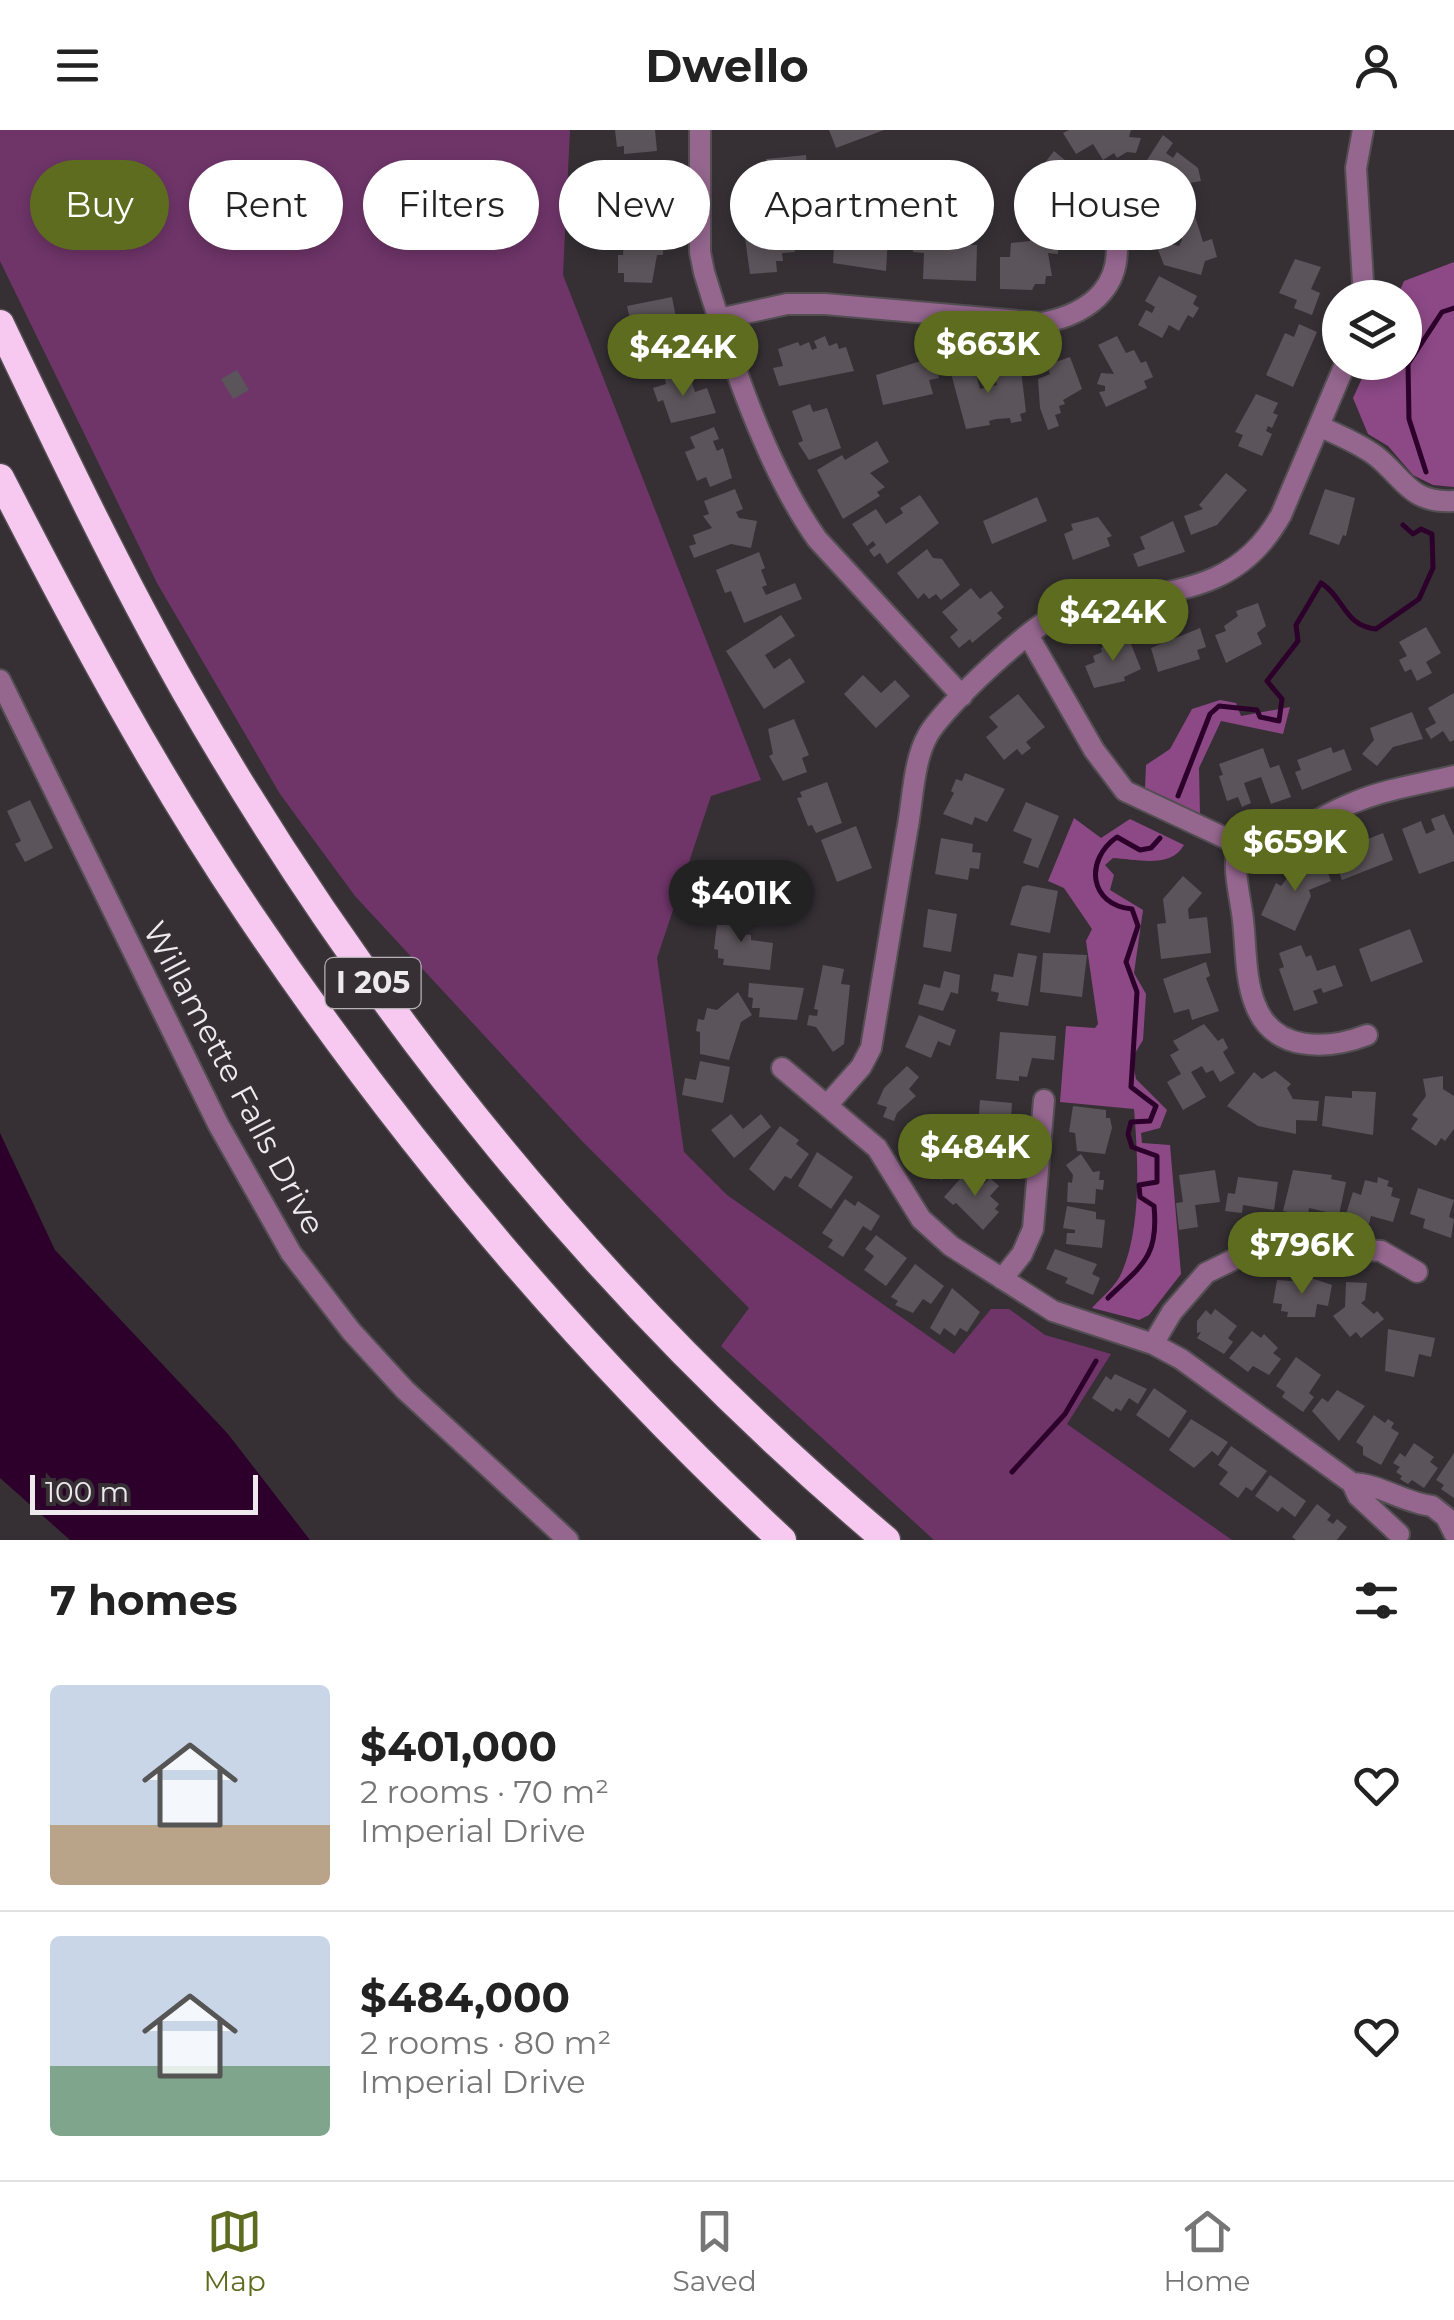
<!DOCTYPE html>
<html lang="en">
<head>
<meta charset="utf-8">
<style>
  :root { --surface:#fff; --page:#f6f6f6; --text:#222; --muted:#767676; --line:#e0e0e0; --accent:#5e6c20 }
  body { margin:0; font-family:Montserrat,sans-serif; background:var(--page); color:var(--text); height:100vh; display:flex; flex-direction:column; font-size:38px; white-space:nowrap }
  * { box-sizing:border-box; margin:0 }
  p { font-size:32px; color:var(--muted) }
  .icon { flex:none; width:55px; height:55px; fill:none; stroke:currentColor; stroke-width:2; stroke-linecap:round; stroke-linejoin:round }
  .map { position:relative; height:1410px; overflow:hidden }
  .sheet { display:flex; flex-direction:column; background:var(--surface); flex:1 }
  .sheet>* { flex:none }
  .guide { position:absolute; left:30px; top:30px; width:1395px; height:90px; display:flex; gap:20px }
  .fabs { position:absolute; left:1322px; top:150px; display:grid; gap:20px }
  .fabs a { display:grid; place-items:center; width:100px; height:100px; border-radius:50%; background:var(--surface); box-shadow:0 5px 15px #0003; font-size:50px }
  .scale { position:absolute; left:30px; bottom:25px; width:228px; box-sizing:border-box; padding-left:10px; border:5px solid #ede9ed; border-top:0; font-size:28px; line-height:35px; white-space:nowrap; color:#ede9ed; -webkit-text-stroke:8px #363035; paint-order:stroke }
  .price { position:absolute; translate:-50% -85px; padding:0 22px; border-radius:35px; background:var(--accent); color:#fff; font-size:32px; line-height:65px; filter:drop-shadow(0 2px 5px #0008) }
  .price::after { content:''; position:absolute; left:50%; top:60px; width:30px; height:22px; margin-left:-15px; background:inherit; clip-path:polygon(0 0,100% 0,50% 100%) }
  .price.active { background:#222; color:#fff }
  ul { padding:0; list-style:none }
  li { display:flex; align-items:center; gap:30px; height:250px; padding:0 50px }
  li+li { border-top:2px solid var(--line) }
  li span { display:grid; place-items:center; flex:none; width:280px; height:200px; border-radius:10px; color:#555 }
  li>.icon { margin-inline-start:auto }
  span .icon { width:120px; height:120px; fill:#fffc; stroke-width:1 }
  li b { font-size:42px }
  h2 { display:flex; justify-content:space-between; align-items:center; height:120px; padding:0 50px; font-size:42px }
  .chip { padding:0 35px; border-radius:45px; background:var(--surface); box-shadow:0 5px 15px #0003; font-size:35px; line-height:90px }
  .chip.active { background:var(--accent); color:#fff }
  header { display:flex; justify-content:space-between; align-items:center; height:130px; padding:0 50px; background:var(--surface); font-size:45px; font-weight:700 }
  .tab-bar { display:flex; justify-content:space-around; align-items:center; height:140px; border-top:2px solid var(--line); background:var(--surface); font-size:28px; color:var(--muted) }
  .tab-bar a { display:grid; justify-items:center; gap:5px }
  .tab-bar .active { color:var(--accent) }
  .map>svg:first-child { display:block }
  .green { fill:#6f3569 }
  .forest { fill:#8c4986 }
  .water { fill:#2d002b }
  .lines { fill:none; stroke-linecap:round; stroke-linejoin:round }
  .stream { stroke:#2d002b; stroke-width:5 }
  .building { fill:#5b545a }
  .minor-casing { stroke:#534e52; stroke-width:24 }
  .highway-casing { stroke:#534e52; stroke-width:31 }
  .minor { stroke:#95678f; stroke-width:20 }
  .highway { stroke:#f7c9f1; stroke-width:28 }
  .labels { text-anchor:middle; stroke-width:9; stroke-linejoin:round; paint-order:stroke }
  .shield { fill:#363035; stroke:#b6b2b6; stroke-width:2.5 }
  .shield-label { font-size:30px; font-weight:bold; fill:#ede9ed }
  .street-label { font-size:32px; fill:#ede9ed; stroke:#363035 }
</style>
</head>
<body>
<header><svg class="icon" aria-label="menu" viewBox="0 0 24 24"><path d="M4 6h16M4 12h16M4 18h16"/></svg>Dwello<svg class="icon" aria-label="person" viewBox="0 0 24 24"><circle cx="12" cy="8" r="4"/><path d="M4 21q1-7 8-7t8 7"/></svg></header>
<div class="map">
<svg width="1454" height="1410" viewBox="0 0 1454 1410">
  <rect width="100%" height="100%" fill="#363035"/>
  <!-- green -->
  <path class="green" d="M0,0H570L563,145L761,650L711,666L657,828L684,1022L727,1065L954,1224L991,1179H1009L1045,1205L1111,1224L1067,1294L1232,1410H934L721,1216L749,1178L582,1011L355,766L280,664L157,453L0,131Z"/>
  <!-- forest -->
  <path class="forest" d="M1454,132V357L1433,355L1413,345L1388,316L1368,304L1353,268L1369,233L1405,232V168L1397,167L1404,151Z
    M1220,570L1236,573L1241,586L1290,577L1283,604L1221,591L1199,638L1200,685L1145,658L1146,635L1170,619L1192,579Z
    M1074,688L1101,708L1130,689L1184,715C1171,739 1136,729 1113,728L1105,735L1114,745L1110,760L1143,780L1134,843L1146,864L1143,910L1132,928L1136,949L1167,980L1160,998L1141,1003L1142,1013L1170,1015L1181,1144L1149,1185L1139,1190L1092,1178C1102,1167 1117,1155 1122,1142C1142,1095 1138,1027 1134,979L1060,972L1066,896L1095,898L1098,894L1086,811L1092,799L1064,758L1048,751Z"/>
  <!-- water -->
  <path class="water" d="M0,1003L55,1120L228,1304L310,1410H70L0,1348Z"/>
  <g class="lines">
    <!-- stream -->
    <path class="stream" d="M1426,342L1409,289L1408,234L1442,182L1454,178
      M1178,666L1210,584L1219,576L1257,580L1260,587L1279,591L1282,569L1267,551L1298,511L1296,495L1321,453C1344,467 1344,496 1376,499L1419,469L1433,438L1432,404L1421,399L1413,404L1403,395
      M1108,1168C1142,1135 1159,1127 1154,1076L1140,1067L1139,1055L1157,1052V1026L1132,1017L1128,1004L1131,992L1150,991L1156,976L1131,957L1137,862L1126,832L1138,796L1132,779C1089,775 1084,730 1117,707L1140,720L1151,718L1160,708
      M1012,1342L1065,1284L1096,1231"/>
  </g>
  <!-- building -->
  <path class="building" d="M615,0H655L657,21L624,24V16L617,17Z
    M829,0H884L836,18Z
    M1069,0H1131L1129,7L1141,8L1136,23L1127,22L1117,28L1114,23L1103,30L1093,14L1076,24L1063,3Z
    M1163,5L1173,13L1166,23L1173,28L1177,22L1198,38L1201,51L1190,53L1193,72L1175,75L1172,56L1154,44L1151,48L1140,41Z
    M1054,21L1072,36L1062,49L1067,53L1063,58L1067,62L1063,67L1066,70L1052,88L1031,72L1026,79L1015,71Z
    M806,25L807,39L790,40L793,69L747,74L745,53L768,51L766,29Z
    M663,34L664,59L656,60V88L637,89V79L616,80L615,36Z
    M938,78V94L958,90L957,102H965V115H977L976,151L923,149L924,123L913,122L914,79Z
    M855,81L871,83L872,89L889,90L886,141L833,133L836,87L855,88Z
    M1194,83L1203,112L1212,109L1217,127L1205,131L1201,145L1164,135L1157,117L1166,113L1179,116L1182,110L1177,88Z
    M763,92V101L793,99L795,122L782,123L783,131H776L777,142L750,144L743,93Z
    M625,97L664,98L663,125H657L652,153L624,152V143H618V125H623Z
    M1030,101L1059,102L1058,124L1048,123L1052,146H1046L1045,154H1035L1032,160L1000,159V127H1010L1011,113L1030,111Z
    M1295,129L1321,137L1311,159L1320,163L1312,185L1294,178L1297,170L1279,163Z
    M1159,146L1197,166L1193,174L1199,178L1193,188L1188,185L1179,201L1169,195L1162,208L1138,195L1146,180L1152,183L1155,177L1145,171Z
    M672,167L678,198L670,200L671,226L663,228L664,234L640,235L627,176Z
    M1299,194L1317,202L1293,257L1266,245L1285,203L1294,207Z
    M825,206L829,216L837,213L839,219L846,217L854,241L779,256L773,238L783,236L778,219L798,212L800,216L809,212L812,220L817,218L814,211Z
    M1117,206L1126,223L1134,220L1141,233L1146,231L1153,247L1144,251L1147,258L1106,277L1099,262L1105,261V256L1097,254L1101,243L1114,244L1098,215Z
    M934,227L939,248L929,250L933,264L883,275L876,245Z
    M1070,227L1082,259L1063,270L1065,274L1059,276L1061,283L1055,285L1059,296L1048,300L1040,278L1038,249L1050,244L1047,235Z
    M972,229L980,259L997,255L994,244L1021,240L1026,282L1020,284L1022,291L1011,293L1010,288L996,289L989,291L990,295L966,299L949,236Z
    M680,239L684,252L691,250L695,262L707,258L716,283L671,293L663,270L658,272L653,258L666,254L664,245Z
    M237,240L249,260L233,269L221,249Z
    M1256,264L1278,273L1273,283L1278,285L1272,298L1268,296L1266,301L1272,304L1262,326L1238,316L1243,305L1235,302Z
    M810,274L813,282L827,278L841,318L809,330L798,313L803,311L792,281Z
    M714,297L719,309L713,311L717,321L723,318L732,348L710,357L706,347L697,351L685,322L695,318L690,307Z
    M877,311L889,332L870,343L885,357L877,362L880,366L843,389L817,340L842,325L845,330Z
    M1226,343L1247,360L1217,395L1191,405L1184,386L1203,379L1199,375Z
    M735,359L743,379L736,382L739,388L757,391L751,418L731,414L694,428L689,416L696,414L693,405L712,398L703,386L709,384L704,371Z
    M1325,359L1355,368L1346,406L1343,405L1339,415L1309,404Z
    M920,365L939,393L887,434L880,423L874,427L869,420L876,415L873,411L867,416L852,394L876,379L886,394L903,383L900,378Z
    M1037,367L1047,391L992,414L983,391Z
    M1098,387L1112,406L1107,408L1110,416L1073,430L1064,404L1073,400L1071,394Z
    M1173,391L1185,422L1138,437L1133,424L1145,419L1140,407Z
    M927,419L933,428L942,429L960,455L941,470L936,464L929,469L924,463L918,469L897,443Z
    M759,422L765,438L761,440L767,455L762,457L766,465L795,453L802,469L744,493L731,461L725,463L716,440Z
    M971,458L980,469L991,461L1004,477L997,483L1002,488L972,513L970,509L959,518L950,507L958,500L942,482Z
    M1258,473L1266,496L1257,503L1262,514L1226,533L1215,505L1226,501L1224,496L1238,486L1236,481Z
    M781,485L795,506L765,525L774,539L790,528L805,552L764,579L726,521Z
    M1426,497L1441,523L1426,532L1432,543L1417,551L1411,539L1405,542L1399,530L1407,526L1399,512Z
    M1200,498L1206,517L1197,520L1200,529L1158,542L1151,518Z
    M1119,509L1120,513L1129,509L1141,539L1124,547L1125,551L1094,558L1085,536L1095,532L1093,526L1102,522L1101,518Z
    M863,545L881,563L895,550L910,566L876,598L844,564Z
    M1454,563V610L1450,612L1443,601L1431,609L1425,599L1436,593L1428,578Z
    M1018,564L1045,597L1026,612L1031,618L1022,625L1017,619L1004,630L986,607L998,597L989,587Z
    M1412,582L1423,609L1393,617L1377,636L1362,624L1374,610L1370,598Z
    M794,589L809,625L802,628L807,642L783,651L769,626L773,624L768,599Z
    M1331,617L1333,623L1344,619L1352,640L1302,660L1295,642L1301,640L1297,630Z
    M1263,618L1270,638L1279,635L1291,667L1271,674L1261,647L1244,653L1251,673L1242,677L1238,667L1227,671L1219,646L1223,645L1219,634Z
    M965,643L1005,659L987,692L975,687L972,695L943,684L954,663L951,661L956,649L962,651Z
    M827,652L842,693L816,703L812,695L808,696L797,668L802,667L800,662Z
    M30,670L53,718L25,732L15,714L21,711L7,681Z
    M1026,672L1059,686L1038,738L1023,733L1032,709L1013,701Z
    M1444,684L1454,706V731L1419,744L1402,699L1421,691L1426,704L1435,700L1431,689Z
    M856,696L872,738L837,752L821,710Z
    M1383,703L1393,730L1342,750L1332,723Z
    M941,708L973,714L972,722L981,723L979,739L970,738L968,750L935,744Z
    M1322,727L1331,751L1309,760L1311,766L1295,801L1261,785L1276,753L1281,756L1295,738Z
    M730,731L782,735L780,765L746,762L747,782L711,779L714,743L721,740V733Z
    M1183,746L1202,763L1188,779L1189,789L1207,787L1211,823L1161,829L1157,794L1166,793L1163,769Z
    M1027,755L1058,761L1050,803L1010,795L1022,757Z
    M928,779L957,784L951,822L923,817Z
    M718,785L746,788L744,804L751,805V810L773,813L770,840L723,835L724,829L718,828V820L714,819Z
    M1410,799L1423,832L1371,852L1359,819Z
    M1301,815L1306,827L1311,825L1317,841L1335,835L1343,856L1323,863L1321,858L1313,861L1318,873L1294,881L1279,839L1284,837L1279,823Z
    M1018,823L1037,826L1028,876L997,871L999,863L991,861L994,844L1013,847Z
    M1043,823L1087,825L1082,867L1040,862Z
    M1206,832L1210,846L1206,848L1219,881L1192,890L1189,879L1174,883L1163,849Z
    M823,835L844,839L841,854L850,855L844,914L833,922L816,897L807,895L809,885L817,886L818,880L814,879Z
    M944,841L960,845L958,864L951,862L943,881L918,874L924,854L940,858Z
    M749,853L804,858L797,890L759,887L760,878H752L753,868L748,867Z
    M738,862L752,885L741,892L729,930L700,924V902L696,901L698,889L704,890L707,878L717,880Z
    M919,885L956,900L950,916L938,911L931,928L905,917Z
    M1204,894L1218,911L1223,908L1228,918L1223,922L1235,943L1220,952L1213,940L1206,943L1202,936L1191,942L1206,967L1183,980L1167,952L1181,944L1170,925L1179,920L1173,911Z
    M1000,902L1056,906L1054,930L1032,928L1027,947L1019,946V951L996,949Z
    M700,931L730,937L723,973L682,965L685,948L696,950Z
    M907,936L919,947L909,959L916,966L897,983L894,991L883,987L887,977L877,974L884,958Z
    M1275,941L1291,954L1287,958L1293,969L1319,971L1317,991L1296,990V1004L1258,996L1227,976L1254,942L1262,949Z
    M1443,946V959L1454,966V999L1445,1011L1441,1008L1436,1016L1411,999L1418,989L1412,985L1426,966L1423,949Z
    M1352,961L1376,962L1373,1005L1322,996L1325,966L1352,968Z
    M980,970L1012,973L1009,1020L981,1018V1011H977Z
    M1073,976L1106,980V988H1110L1112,998L1105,1024L1077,1021L1075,1003L1069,1002Z
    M731,984L743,999L761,984L771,997L734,1028L711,1000Z
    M932,994L958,1021L948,1031L955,1037L941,1050L927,1036L931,1032L914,1011Z
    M780,996L799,1010L796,1014L809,1024L791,1049L785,1046L774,1061L749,1039Z
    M817,1022L853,1047L831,1079L798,1056Z
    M1081,1024L1093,1042L1100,1041L1099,1050H1104L1103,1060L1096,1059L1095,1074L1067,1072L1068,1052L1072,1053L1073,1045L1066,1035Z
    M968,1040L984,1054L990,1048L999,1056L990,1066L999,1074L995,1079L999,1082L983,1100L956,1073L953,1075L944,1067Z
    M1215,1040L1220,1072L1195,1075L1198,1097L1179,1100L1176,1073L1183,1072L1179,1045Z
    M1293,1040L1332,1045L1331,1049L1346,1052L1339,1085L1309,1078L1308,1086L1283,1081Z
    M1238,1047L1278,1052L1274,1080L1243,1075L1242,1083L1225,1081L1228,1063L1235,1064Z
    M1378,1047L1389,1051L1387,1056L1393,1058L1391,1066L1400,1069L1393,1092L1371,1086L1369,1094L1345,1087L1353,1062L1361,1065L1365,1050L1377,1053Z
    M1418,1058L1454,1070L1449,1087L1454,1089L1451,1108L1423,1098L1425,1089L1410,1084Z
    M845,1069L855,1076L858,1071L880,1086L871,1101L863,1096L843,1127L828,1117L833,1110L822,1103Z
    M1067,1076L1096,1082V1089L1105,1090L1102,1118L1066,1114L1067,1103H1075V1100L1063,1098Z
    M876,1105L907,1128L886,1156L864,1140L874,1126L865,1119Z
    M1055,1119L1097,1134L1092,1144L1100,1148L1093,1165L1065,1153L1068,1148L1046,1139Z
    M915,1134L944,1156L931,1174L923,1169L913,1183L895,1175L898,1171L891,1167Z
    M1308,1147L1332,1155L1328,1176L1317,1174L1315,1187H1287L1288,1182L1281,1181L1282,1174L1273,1173L1277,1150L1307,1152Z
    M1346,1152L1367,1153L1365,1170L1361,1173L1374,1184L1377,1181L1384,1189L1361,1208L1356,1202L1350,1207L1333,1186L1345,1177Z
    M952,1158L980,1182L967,1202L960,1198L955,1206L944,1198L940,1205L930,1198Z
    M1215,1179L1237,1196L1228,1208L1233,1212L1224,1224L1197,1208L1201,1202L1197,1203V1191L1206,1180L1211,1185Z
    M1388,1199L1435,1208L1431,1227L1419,1224L1414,1247L1385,1241Z
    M1252,1201L1261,1208L1264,1204L1278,1218L1273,1223L1281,1229L1269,1245L1253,1236L1248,1242L1229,1228Z
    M1296,1227L1321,1245L1309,1263L1314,1267L1303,1282L1282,1267L1285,1262L1276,1256Z
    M1115,1244L1147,1259L1138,1274L1129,1268L1121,1281L1116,1278L1113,1282L1092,1268L1106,1246L1111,1250Z
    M1154,1258L1187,1281L1169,1308L1136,1285Z
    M1337,1260L1365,1276L1339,1311L1312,1281L1322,1268L1328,1272Z
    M1374,1285L1385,1293L1388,1289L1394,1293L1391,1298L1399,1303L1381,1335L1363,1325V1317L1356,1312Z
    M1191,1289L1228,1312L1218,1326L1212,1321L1194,1338L1169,1320Z
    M1414,1313L1434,1327L1430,1332L1438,1338L1424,1358L1412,1350L1408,1354L1400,1349L1402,1346L1396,1342L1400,1337L1393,1333L1400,1323L1405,1327Z
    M1231,1316L1267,1341L1252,1361L1246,1357L1238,1368L1219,1354L1228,1342L1218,1335Z
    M1454,1323V1368L1441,1359L1444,1355L1436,1350Z
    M1270,1345L1306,1371L1295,1387L1282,1377L1278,1382L1255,1366Z
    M1317,1374L1331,1385L1327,1390L1333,1394L1337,1389L1347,1397L1337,1410H1296L1292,1407Z"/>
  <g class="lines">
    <!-- minor casing -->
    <g class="minor-casing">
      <path id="minor" d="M700,0V122L704,142C730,227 766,337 817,409L962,566
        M1363,0L1356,38L1364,168
        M719,189L787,174H825L1042,193C1093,183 1127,153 1114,98
        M1319,296C1338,305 1359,313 1376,326C1404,348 1410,374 1454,371
        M1028,505L1094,620L1125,661L1238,714C1283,718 1315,687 1355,672C1386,659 1421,654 1454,646
        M0,550L218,994L291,1123L351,1201L405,1260L568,1410
        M1238,714C1232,740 1240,764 1243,790C1246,817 1245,849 1255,874C1273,923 1328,920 1367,905
        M782,938L877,1018L921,1089L951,1116L1053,1181L1153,1214L1181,1229L1352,1353L1358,1366L1399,1404
        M829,973L861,937L871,918C883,845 895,773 907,701C913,671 913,631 928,605C943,578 1034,492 1062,483C1146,456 1230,477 1281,385L1346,232
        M1002,1149L1022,1124L1033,1099L1044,970
        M1153,1214L1172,1182L1206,1143L1249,1122L1278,1115L1381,1121L1417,1142
        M1352,1353C1380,1354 1404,1373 1432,1376L1446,1387L1454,1403"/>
    </g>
    <!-- highway casing -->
    <g class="highway-casing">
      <path id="highway" d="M0,194C59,318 118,442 186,562C368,881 605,1173 886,1410
        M0,348C76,496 155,644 248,782C402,1011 580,1222 782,1410"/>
    </g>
    <!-- minor -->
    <use href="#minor" class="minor"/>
    <!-- highway -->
    <use href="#highway" class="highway"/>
  </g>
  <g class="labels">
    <!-- shield labels -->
    <rect class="shield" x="325.5" y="828" width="95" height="50" rx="8"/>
    <g class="shield-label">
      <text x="373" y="863">I 205</text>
    </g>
    <!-- street labels -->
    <g class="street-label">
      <text transform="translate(234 948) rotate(62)" y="11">Willamette Falls Drive</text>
    </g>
  </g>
</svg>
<div class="fabs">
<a><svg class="icon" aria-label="layers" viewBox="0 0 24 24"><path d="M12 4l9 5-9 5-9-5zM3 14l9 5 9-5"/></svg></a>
</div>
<div class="scale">100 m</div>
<b class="price" style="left:988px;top:266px">$663K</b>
<b class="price" style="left:683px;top:269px">$424K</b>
<b class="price" style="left:1113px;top:534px">$424K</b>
<b class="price" style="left:1295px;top:764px">$659K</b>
<b class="price active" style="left:741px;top:815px">$401K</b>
<b class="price" style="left:975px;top:1069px">$484K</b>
<b class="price" style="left:1302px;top:1167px">$796K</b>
<div class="guide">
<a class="chip active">Buy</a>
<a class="chip">Rent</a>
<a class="chip">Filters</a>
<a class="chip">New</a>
<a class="chip">Apartment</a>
<a class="chip">House</a>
</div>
</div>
<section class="sheet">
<h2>7 homes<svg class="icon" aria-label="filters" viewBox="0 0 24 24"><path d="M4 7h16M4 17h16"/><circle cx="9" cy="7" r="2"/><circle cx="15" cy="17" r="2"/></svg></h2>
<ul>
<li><span style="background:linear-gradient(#c9d6e8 70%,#b9a48a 0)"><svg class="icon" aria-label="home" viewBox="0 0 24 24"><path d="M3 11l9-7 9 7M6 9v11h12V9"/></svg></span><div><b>$401,000</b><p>2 rooms · 70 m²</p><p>Imperial Drive</p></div><svg class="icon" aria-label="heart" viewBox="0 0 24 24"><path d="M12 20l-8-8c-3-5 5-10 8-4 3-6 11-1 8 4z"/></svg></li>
<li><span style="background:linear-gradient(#c9d6e8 65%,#7fa58c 0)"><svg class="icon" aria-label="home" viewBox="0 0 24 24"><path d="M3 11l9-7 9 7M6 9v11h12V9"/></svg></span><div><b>$484,000</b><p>2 rooms · 80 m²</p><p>Imperial Drive</p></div><svg class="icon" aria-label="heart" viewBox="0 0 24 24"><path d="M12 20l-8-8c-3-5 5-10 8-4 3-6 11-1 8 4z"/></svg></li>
</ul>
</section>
<nav class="tab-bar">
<a class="active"><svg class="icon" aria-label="map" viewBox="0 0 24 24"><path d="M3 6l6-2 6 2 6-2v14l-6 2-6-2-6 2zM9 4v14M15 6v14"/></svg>Map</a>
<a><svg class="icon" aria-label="saved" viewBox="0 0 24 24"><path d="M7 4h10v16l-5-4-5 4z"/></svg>Saved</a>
<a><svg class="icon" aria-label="home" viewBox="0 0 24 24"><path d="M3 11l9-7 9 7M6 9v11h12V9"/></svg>Home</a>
</nav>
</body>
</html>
